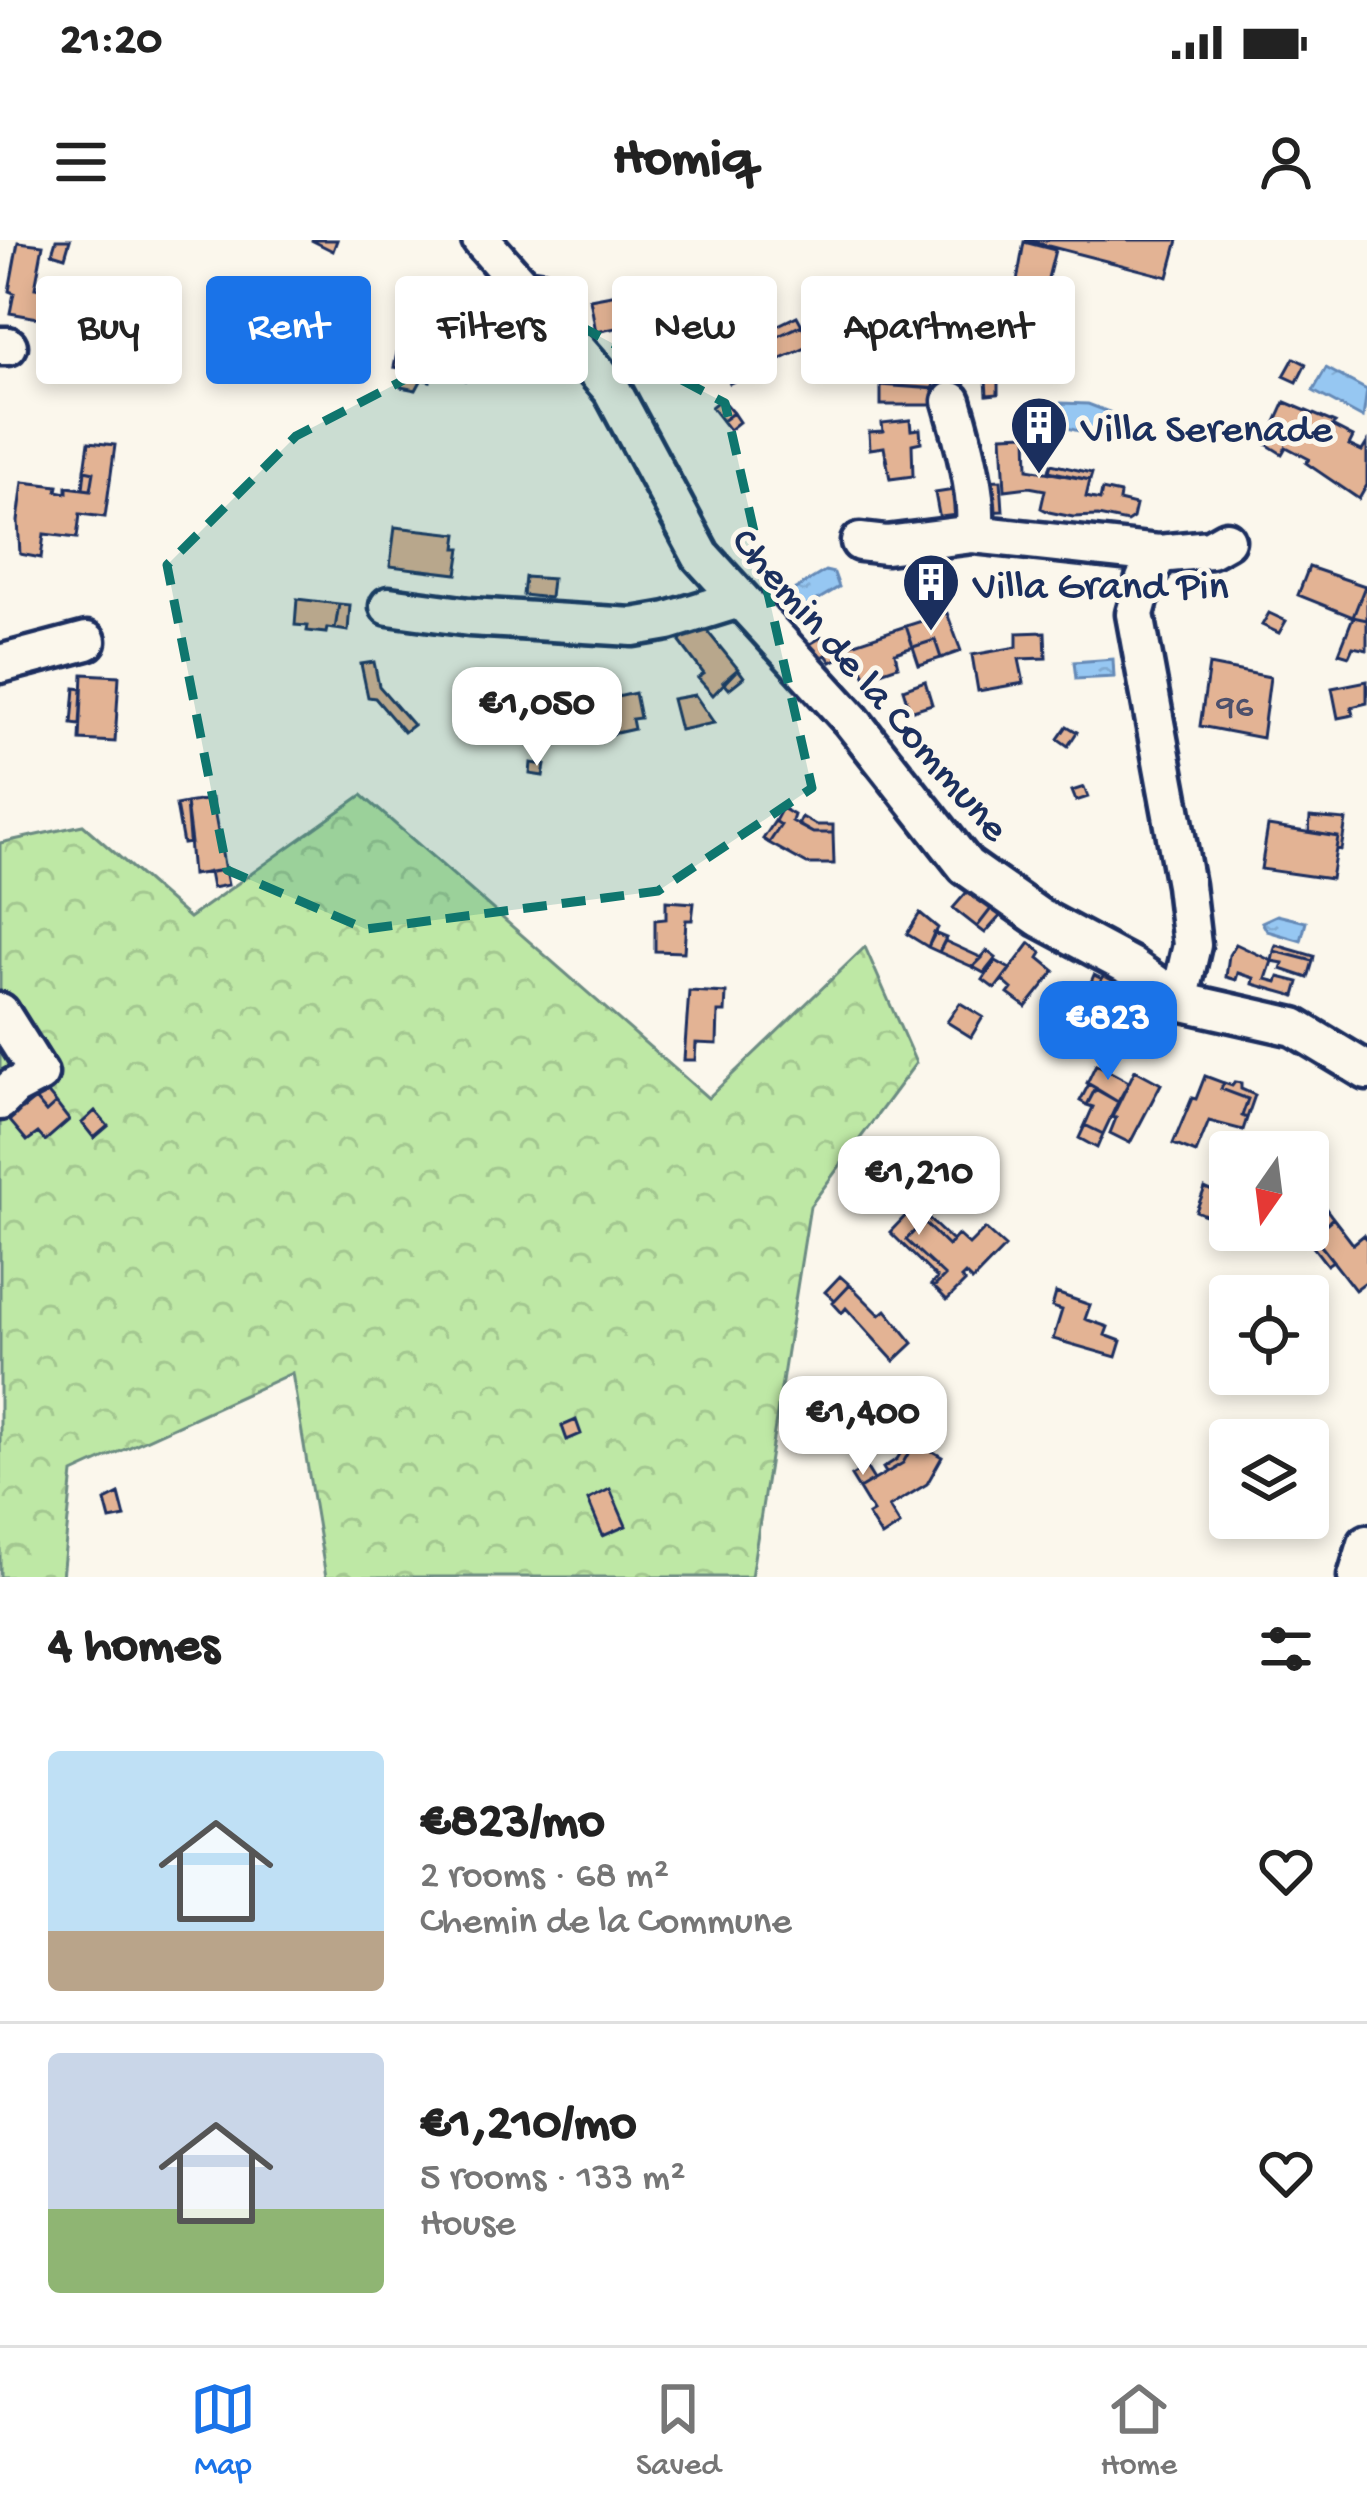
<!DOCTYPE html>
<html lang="en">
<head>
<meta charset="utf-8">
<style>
  :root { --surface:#fff; --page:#f2f2f2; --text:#222; --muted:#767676; --line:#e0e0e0; --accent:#1a73e8 }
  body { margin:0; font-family:"Gochi Hand",sans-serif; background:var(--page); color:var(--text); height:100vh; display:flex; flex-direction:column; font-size:45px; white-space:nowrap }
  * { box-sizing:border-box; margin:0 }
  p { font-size:39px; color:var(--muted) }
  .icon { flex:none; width:66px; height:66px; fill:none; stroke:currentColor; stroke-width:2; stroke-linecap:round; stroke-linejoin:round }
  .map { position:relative; height:1337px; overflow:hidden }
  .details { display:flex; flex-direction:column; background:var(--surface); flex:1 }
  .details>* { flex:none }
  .hud { position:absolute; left:36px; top:36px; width:1296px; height:108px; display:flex; gap:24px }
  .needle { width:78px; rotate:194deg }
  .controls { position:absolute; left:1209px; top:891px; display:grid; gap:24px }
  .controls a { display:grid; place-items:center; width:120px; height:120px; border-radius:12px; background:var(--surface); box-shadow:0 6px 18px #0003; font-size:60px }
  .price { position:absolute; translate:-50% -102px; padding:0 27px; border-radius:24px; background:#fff; color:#222; font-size:39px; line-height:78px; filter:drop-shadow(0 3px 6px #0008) }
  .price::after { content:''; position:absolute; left:50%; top:72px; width:36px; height:27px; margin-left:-18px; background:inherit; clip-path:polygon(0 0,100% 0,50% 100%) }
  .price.active { background:var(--accent); color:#fff }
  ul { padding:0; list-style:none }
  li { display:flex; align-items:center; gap:36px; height:300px; padding:0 48px }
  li+li { border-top:3px solid var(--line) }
  li span { display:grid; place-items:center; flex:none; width:336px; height:240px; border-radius:12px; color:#555 }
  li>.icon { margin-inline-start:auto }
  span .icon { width:144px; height:144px; fill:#fffc; stroke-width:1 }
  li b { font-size:51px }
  h2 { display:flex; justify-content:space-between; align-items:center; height:144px; padding:0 48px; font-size:51px }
  .tag { padding:0 42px; border-radius:12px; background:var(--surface); box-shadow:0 6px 18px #0003; font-size:42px; line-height:108px }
  .tag.active { background:var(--accent); color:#fff }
  .status { display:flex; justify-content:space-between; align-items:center; height:84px; padding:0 60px; background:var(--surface); direction:ltr }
  .status svg { height:33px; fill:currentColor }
  header { display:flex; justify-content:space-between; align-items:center; height:156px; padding:0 48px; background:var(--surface); font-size:54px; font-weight:800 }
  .tabs { display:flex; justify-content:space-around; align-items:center; height:168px; border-top:3px solid var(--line); background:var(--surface); font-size:33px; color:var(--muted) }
  .tabs a { display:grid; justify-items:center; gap:6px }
  .tabs .active { color:var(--accent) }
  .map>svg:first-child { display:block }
  .forest { fill:url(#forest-crowns); stroke:#6c8c82; stroke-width:3 }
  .water { fill:url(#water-ripples); stroke:#658ab7; stroke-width:3 }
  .building { fill:#e3b394; stroke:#1b2f5e; stroke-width:3 }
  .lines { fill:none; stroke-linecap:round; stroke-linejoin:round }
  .minor-casing { stroke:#1b2f5e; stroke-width:45 }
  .minor { stroke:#fbf7ec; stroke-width:36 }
  .marked { fill:#0f766e; fill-opacity:0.2; stroke:#0f766e; stroke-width:9; stroke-dasharray:24 15; stroke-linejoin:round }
  .labels { text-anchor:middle; stroke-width:10; stroke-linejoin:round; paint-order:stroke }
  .number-label { font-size:36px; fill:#4d506c }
  .poi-label { font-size:42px; fill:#1b2f5e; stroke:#fbf7ec; text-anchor:start }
  .street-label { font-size:42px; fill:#1b2f5e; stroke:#fbf7ec }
</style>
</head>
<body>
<div class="status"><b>21:20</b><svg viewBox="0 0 49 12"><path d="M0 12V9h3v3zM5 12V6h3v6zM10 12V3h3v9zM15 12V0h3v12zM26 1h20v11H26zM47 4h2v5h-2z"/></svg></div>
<header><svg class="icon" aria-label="menu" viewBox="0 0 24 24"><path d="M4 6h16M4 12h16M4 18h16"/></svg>Homiq<svg class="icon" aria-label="person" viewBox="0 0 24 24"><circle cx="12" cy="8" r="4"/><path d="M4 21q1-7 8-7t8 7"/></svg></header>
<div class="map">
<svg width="1367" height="1337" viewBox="0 0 1367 1337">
  <defs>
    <pattern id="forest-crowns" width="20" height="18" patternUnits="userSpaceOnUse" patternTransform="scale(3)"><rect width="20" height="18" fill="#bee8a5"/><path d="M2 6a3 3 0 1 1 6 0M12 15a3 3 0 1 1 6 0" fill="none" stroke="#a3c790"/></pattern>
    <pattern id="water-ripples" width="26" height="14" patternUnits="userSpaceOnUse" patternTransform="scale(3)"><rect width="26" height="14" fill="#96c7f2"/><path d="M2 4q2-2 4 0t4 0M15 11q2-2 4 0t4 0" fill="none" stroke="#81abd2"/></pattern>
  </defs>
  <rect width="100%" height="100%" fill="#fbf7ec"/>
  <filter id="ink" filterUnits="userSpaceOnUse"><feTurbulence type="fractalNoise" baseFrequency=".00833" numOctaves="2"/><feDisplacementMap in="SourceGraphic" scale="24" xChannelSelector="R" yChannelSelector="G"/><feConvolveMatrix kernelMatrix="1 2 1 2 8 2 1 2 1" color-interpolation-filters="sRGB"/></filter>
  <g filter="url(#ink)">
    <!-- forest -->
    <path class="forest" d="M362,555L708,858L865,707L916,823L810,966L751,1337H326L292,1133L73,1233L62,1337H0V603L83,585L189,678Z"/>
    <!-- water -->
    <path class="water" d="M1326,128L1367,150L1363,178L1313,151Z
      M1061,163L1088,164L1114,174L1108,198L1054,185Z
      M825,331L834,333L839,347L804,368H793L790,360L792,351Z
      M1113,419L1114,437L1076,439L1074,422Z
      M1277,675L1306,682L1301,701L1267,691L1262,682Z"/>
    <!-- building -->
    <path class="building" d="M56,0H70L65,17L52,13Z
      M311,0H337L333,11Z
      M1025,0H1178L1168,37Z
      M18,2L43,5L35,48L54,51L55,42L76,47L68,92L54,89L55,81L10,73L14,53L9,51Z
      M1024,2L1055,10L1044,54L1016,47Z
      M520,15L532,28L552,31L550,43L520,39L508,25Z
      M663,38L664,45L632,51L631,45Z
      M682,42L688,71L662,77L664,87L653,89L651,81L596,92L590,59Z
      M797,76L802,85L766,102L762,93Z
      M684,85L688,106L667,111L663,89Z
      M802,85L812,105L730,143L720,124L745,112L739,101L756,94L761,104Z
      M416,97L438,101L436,108L454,111L456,100L473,103L466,140L431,130L430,141L422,139L416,150L401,147L405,129L394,127L400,98L415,102Z
      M909,97H932V108H953V133L934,132V149L881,145L879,125L888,124L887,108L909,107Z
      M848,106H861V117L848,119Z
      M1294,118L1306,124L1297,142L1284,136Z
      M998,138V154L987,155L986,140Z
      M881,145L942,149L941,165H881Z
      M721,159L733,173L722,181L711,167Z
      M1285,162L1335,183L1332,186L1353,197L1349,205L1362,211L1367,203V245L1359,259L1306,223L1309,219L1286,207L1282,214L1266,204Z
      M733,173L739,182L729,190L722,181Z
      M910,180L911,190L920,189L921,202L912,204L913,236L890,239L884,207L870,209L869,192L883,191L882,183Z
      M1027,194L1028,229L1090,240L1086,257L1100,260L1102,250L1120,254L1119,261L1136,265L1133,278L1127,282L1098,276L1073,277L1049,272L1041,268L1045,250L1029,247L1005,250L1002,195Z
      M89,202L115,205L105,277L80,274L77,298L44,294L41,318L20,314L18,281L23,242L58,246L57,251L67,253V247L91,250L94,232L85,230Z
      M1051,224L1092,233L1090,240L1049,231Z
      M85,230L94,232L91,250L83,249Z
      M1001,240L1003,271L981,272L979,241Z
      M961,249L966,278L940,280L935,253Z
      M395,287L458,294L456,308H461L457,334L390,326Z
      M1309,327L1365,346L1353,377L1298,355Z
      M525,337L552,339L550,358L523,355Z
      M1365,346L1367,347V380L1353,377Z
      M297,359L339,364L335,389L327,388L326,393L307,391L308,386L295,385Z
      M339,364L350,365L348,391L335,389Z
      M947,373L961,411L941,418L935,400L913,407L906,386Z
      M1269,373L1286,381L1279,393L1262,385Z
      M1353,377L1367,380V410L1353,407L1349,416L1339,413Z
      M703,386L738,429L713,455L698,438L704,434L680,402L683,396Z
      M906,386L913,407L895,413L898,426L866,437L849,405Z
      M1045,392L1046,418L1019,419L1024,443L978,451L972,415L1017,407V393Z
      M822,397L826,403L835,399L844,415L831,422L826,415L819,419L810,404Z
      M935,400L941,418L919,425L913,407Z
      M374,422L379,446L413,485L404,492L375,458L368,457L361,424Z
      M1209,425L1270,437L1262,498L1200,486Z
      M738,429L744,437L729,449L723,442Z
      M83,434L119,436L115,502L80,500Z
      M925,441L932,464L910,471L903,449Z
      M1367,441V463L1351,467L1353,475L1338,478L1332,448Z
      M75,448L82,449L80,485L72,484Z
      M592,451L599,461L635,453L640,478L632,479L634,489L581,501L571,456Z
      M695,455L714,483L680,490L672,459Z
      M1067,486L1077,492L1068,506L1058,499Z
      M531,523L545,525L543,536L530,534Z
      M1084,547L1088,557L1076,561L1072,551Z
      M212,559L225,630L192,635L186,563Z
      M186,563L191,603L183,604L176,565Z
      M782,568L794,575L792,581L813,593H833L834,624H807L769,603L781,585L775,581Z
      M802,577L816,585H833V593H813L798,585Z
      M1310,577L1346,580L1341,610L1336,609L1338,597L1309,592Z
      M775,581L781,585L769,603L763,599Z
      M1268,586L1338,597L1331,639L1261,629Z
      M225,630L228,645L212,648L209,632Z
      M972,646L994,665L977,687L953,668Z
      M666,661L694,663L692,680H686L684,712L655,711V680L666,679Z
      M994,665L1003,673L985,693L977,687Z
      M920,673L938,688L928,707L907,694Z
      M934,693L946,698L939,712L928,707Z
      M945,701L982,718L973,727L939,712Z
      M1030,703L1042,713L1039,718L1055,731L1026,767L1008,754L1012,749L1002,740Z
      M1236,704L1272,721L1266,739L1277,742L1279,737L1299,742L1295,756L1253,744L1254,738L1238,733L1236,740L1226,737L1229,715Z
      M1276,705L1314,716L1313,721L1274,711Z
      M987,711L996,718L984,733L973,727Z
      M1274,711L1313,721L1308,738L1281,729L1283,723L1272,721Z
      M996,721L1010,729L995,749L983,740Z
      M1110,722L1125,730L1114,756L1098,747Z
      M1094,735L1102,739L1094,754L1087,751Z
      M689,751L726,753L725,772H718L717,804L696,803L695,820H684Z
      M960,763L983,777L971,797L947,782Z
      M1096,824L1129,842L1118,862L1087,843Z
      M1135,830L1161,844L1130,903L1110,893L1116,878L1112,877Z
      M1205,836L1224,843L1221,849L1248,859L1242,876L1247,878L1243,890L1209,881L1196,913L1173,904L1192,858L1196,859Z
      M1235,842L1241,843V849L1255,855L1247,878L1242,876L1248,859L1221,849L1224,843L1232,846Z
      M1089,844L1096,848L1087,865L1080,861Z
      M1095,849L1118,862L1103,894L1085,885L1093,867L1087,865Z
      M45,850L56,863L46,872L35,859Z
      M35,859L46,872L56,863L69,880L45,901L38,893L27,901L5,875L18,863L23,869Z
      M95,871L108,886L94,898L82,883Z
      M1085,885L1103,894L1097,908L1079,898Z
      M1205,948L1227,958L1217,980L1196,971Z
      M1315,954L1333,978L1327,983L1308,959Z
      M1308,959L1327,983L1333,978L1353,1004L1364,995L1367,999V1041L1355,1050L1308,989Z
      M915,966L952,1001L948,1006L923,982L906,1000L945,1036L934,1047L931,1045L937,1038L890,992Z
      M923,982L948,1006L958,995L969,1005L985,989L1005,1007L972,1041L965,1034L961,1038L965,1042L947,1060L934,1047L945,1036L906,1000Z
      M1308,989L1333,1021L1327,1025L1300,990Z
      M840,1036L850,1045L835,1061L825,1052Z
      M850,1045L880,1075L886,1070L913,1103L894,1121L846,1068L842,1073L833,1063Z
      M1056,1053L1090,1065L1085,1079L1108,1087L1105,1095L1121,1101L1116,1117L1053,1099L1062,1070L1052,1067Z
      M1308,1074L1325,1086L1308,1109Z
      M576,1180L581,1194L567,1200L562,1186Z
      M910,1198L915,1201L903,1223L886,1233L883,1228L897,1219Z
      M915,1201L942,1217L927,1244L889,1267L900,1285L882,1297L868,1275L873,1272L859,1249L903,1223Z
      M866,1227L874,1240L859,1249L851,1236Z
      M610,1249L626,1286L603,1296L588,1260Z
      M119,1254L125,1277L110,1280L105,1261Z"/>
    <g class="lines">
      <!-- minor casing -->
      <g class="minor-casing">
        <path id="minor" d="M481,0L612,150L701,316L851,480L966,626L1040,678L1130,726L1179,761L1294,787L1367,831
          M0,106H8
          M952,161C961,191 982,265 973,294
          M860,302L886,305L973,294L1159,314
          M389,366L469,377L633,387L668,381L739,359
          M0,424L87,401
          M1179,761L1192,705L1185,645L1135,374L1145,339L1159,314L1210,309L1226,300
          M0,772L39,834L14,847L0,861
          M1357,1337L1367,1304"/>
      </g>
      <!-- minor -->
      <use href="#minor" class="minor"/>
    </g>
  </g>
  <!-- marked area -->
  <path class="marked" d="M544,67L725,163L812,548L658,651L366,689L227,630L167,325L296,196Z"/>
  <!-- icons -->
  <defs>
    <g id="building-pin" transform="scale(3)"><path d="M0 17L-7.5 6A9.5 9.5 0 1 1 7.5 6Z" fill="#1b2f5e" stroke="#fbf7ec"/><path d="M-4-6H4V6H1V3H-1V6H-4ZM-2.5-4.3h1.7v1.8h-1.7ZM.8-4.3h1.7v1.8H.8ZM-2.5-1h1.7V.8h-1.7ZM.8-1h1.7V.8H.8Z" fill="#fff"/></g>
  </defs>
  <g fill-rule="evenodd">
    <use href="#building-pin" x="1039" y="185"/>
    <use href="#building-pin" x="931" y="342"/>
  </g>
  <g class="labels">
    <!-- number labels -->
    <g class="number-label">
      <text x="1235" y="475">96</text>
    </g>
    <!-- poi labels -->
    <g class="poi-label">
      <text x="1081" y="200">Villa Serenade</text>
      <text x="973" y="357">Villa Grand Pin</text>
    </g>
    <!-- street labels -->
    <g class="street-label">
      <text transform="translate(873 442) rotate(49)" y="15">Chemin de la Commune</text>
    </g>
  </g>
</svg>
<div class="controls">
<a><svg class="needle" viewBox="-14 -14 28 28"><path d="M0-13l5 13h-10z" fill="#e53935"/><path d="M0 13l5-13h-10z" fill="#767676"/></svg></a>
<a><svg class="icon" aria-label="locate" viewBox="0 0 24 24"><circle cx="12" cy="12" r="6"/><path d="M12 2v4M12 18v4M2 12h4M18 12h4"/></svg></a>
<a><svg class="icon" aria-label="layers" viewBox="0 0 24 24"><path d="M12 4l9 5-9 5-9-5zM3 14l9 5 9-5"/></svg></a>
</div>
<b class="price" style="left:537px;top:529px">€1,050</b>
<b class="price active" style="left:1108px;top:843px">€823</b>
<b class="price" style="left:919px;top:998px">€1,210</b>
<b class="price" style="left:863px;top:1238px">€1,400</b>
<div class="hud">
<a class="tag">Buy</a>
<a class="tag active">Rent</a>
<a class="tag">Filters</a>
<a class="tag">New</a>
<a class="tag">Apartment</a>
</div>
</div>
<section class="details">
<h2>4 homes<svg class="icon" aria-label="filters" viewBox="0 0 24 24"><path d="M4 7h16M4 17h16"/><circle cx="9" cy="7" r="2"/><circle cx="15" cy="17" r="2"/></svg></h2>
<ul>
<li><span style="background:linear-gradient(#bfe0f5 75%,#b9a48a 0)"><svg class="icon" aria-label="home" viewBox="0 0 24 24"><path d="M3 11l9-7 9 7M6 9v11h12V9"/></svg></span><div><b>€823/mo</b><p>2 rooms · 68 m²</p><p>Chemin de la Commune</p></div><svg class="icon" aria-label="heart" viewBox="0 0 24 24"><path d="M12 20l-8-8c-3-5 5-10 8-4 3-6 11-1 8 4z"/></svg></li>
<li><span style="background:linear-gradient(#c9d6e8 65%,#8fb573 0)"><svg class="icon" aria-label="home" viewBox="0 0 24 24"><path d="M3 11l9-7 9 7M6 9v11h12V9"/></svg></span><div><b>€1,210/mo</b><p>5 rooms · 133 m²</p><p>House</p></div><svg class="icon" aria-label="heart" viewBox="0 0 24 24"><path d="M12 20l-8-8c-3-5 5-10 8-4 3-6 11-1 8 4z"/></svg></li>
</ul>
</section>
<nav class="tabs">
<a class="active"><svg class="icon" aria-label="map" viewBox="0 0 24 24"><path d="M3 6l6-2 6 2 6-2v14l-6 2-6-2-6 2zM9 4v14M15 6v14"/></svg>Map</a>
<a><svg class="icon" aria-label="saved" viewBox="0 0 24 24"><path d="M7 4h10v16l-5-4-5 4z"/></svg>Saved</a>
<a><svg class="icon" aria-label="home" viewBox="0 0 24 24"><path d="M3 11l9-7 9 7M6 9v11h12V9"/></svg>Home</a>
</nav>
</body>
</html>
